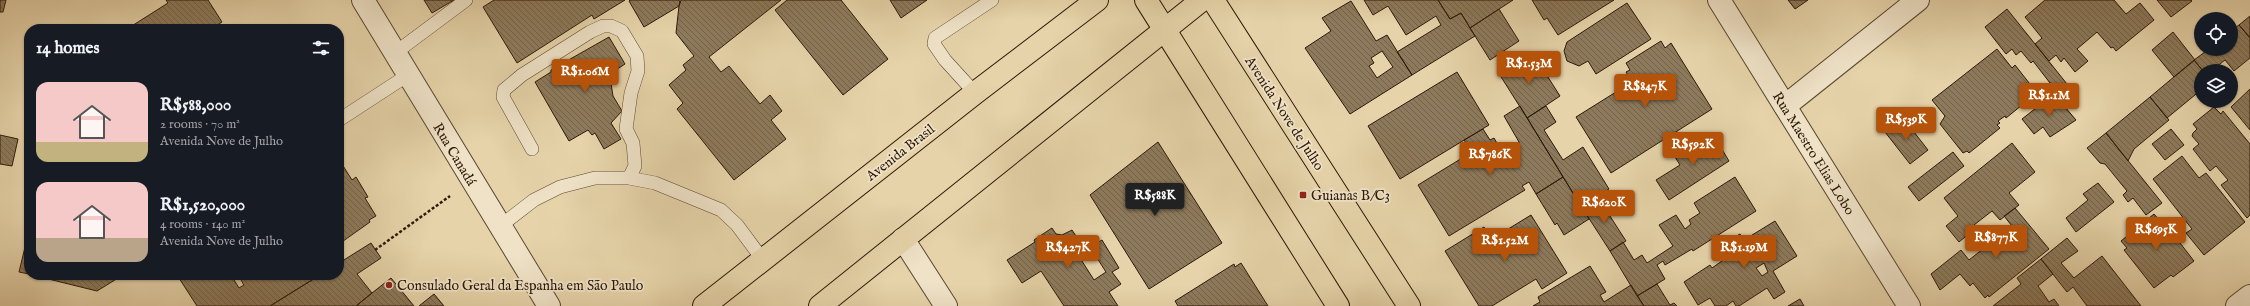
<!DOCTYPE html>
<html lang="en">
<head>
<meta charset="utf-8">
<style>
  :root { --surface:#171b24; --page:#20242c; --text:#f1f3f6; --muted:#9ea1a6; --accent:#b45309 }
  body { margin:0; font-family:"IM FELL English",serif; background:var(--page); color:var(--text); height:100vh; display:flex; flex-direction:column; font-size:15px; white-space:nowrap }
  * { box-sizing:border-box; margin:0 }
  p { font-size:13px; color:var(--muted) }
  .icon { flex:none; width:22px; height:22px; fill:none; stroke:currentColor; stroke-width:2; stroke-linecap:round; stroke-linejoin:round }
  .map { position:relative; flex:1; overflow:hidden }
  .panel { position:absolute; left:24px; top:24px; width:320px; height:256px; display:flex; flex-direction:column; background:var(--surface); border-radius:16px; box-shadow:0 1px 3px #0004 }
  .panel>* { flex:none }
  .buttons { position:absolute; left:2194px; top:12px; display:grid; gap:8px }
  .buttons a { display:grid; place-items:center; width:44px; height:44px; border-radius:50%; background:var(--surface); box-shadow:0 1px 3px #0004; font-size:20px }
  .price { position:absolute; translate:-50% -34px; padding:0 9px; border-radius:4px; background:var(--accent); color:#fff; font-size:13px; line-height:26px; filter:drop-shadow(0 1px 2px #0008) }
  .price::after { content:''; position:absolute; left:50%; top:24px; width:12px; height:9px; margin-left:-6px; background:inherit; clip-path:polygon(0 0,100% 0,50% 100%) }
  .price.selected { background:#222; color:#fff }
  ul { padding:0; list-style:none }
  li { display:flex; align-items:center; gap:12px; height:100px; padding:0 12px }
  li span { display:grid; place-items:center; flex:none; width:112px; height:80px; border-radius:12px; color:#555 }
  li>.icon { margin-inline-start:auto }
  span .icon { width:48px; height:48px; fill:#fffc; stroke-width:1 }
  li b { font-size:17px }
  h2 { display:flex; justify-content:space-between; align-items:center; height:48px; padding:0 12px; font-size:17px }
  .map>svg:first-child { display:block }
  .building { fill:url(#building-back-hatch); stroke:#2c1908; fill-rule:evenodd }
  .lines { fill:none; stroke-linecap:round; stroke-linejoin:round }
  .service-casing { stroke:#5a4830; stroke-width:14 }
  .minor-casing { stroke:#5a4830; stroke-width:24 }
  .tertiary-casing { stroke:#5a4830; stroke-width:24 }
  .primary-casing { stroke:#2c1908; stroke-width:24 }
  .path { stroke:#2c1908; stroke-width:2.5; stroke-dasharray:3 2; stroke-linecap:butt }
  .service { stroke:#efe2c7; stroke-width:13 }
  .minor { stroke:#efe2c7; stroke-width:22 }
  .tertiary { stroke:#efe2c7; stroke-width:22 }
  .primary { stroke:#e6d3a9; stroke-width:22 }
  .poi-dot { fill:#8f2418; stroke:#efe2c7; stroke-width:1.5 }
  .labels { text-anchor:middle; stroke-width:3.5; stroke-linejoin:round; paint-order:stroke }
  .street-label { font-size:14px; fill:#2c1908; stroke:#efe2c7 }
  .poi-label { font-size:14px; fill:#2c1908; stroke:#efe2c7; text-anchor:start }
</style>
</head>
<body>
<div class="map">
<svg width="2250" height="306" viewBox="0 0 2250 306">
  <defs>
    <pattern id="building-back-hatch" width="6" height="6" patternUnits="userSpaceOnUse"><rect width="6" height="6" fill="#8d7a5c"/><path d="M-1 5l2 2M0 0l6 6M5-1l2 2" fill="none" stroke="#73634a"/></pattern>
  </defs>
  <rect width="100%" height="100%" fill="#e6d3a9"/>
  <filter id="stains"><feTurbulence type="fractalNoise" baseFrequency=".005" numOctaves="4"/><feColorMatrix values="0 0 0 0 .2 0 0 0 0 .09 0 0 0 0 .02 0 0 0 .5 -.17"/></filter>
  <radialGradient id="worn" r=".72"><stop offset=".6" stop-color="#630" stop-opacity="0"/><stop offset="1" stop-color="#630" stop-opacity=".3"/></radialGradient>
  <!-- building -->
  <path class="building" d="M0,0H6L3,12H0Z
    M166,0H208L222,22L211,29H127L168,3Z
    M424,0H454L432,13Z
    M494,0H625L594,19L592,15L517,63L483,7Z
    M630,0H679L680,2L679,6L644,27L629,1Z
    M681,0H781L709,57L721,72L729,66L760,104L770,95L782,111L771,120L786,139L734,180L677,109L683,103L669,85L686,70L683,65L694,56L676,33L679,6Z
    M787,0H841L888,59L843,95L775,10Z
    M890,0H927L901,18Z
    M1364,0H1438L1450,19L1461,13L1475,36L1412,75L1397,52L1441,25L1436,16L1406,35L1388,6L1373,15Z
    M1438,0H1513L1470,28L1461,13L1450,19Z
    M1532,0H1614L1558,35L1547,18L1544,20Z
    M1788,0H1808L1795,9Z
    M2045,0H2114L2126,14L2140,3L2154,20L2116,51L2113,47L2111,48L2097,32L2077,49L2088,61L2075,72L2064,58L2061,62L2056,55L2049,61L2035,44L2042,38L2025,17Z
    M2157,0H2191L2192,1L2171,17Z
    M1351,1L1376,41L1387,35L1412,75L1350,114L1305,48L1331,31L1322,18ZM1382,51L1393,67L1377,78L1369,66L1374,63L1371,58Z
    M1627,3L1651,39L1596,74L1588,61L1579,66L1567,61L1564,51L1567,42Z
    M1499,9L1519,41L1490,60L1470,28Z
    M2007,9L2067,84L2057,92L2033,61L2031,63L2021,51L2016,55L2012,49L2006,54L1985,27Z
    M2250,16V38L2239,25Z
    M2239,25L2250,38V58L2234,71L2225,60L2211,71H2203L2194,60L2209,49H2231V31Z
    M2173,32L2195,60L2174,77L2152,50Z
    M609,37L625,64L602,79L611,83L613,96L622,111L611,123L621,139L604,149L595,133L592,135L588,130L569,141L535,82L551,72V70Z
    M1661,41L1665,48L1671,43L1712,109L1611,173L1576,117L1632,82L1626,72L1630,70L1626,63Z
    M1997,49L2012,68L2015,65L2037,93L2006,118L2005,116L1998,121L2000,123L1997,125L2000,128L1969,153L1967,151L1963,153L1940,124L1945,116L1932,100Z
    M1528,54L1535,65L1539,63L1560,96L1527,118L1498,72Z
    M2194,60L2203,71L2201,90L2167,118L2150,97Z
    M1457,72L1489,125L1400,179L1368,126Z
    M2250,89V130L2231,107Z
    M2054,94L2076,120L2050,137L2043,127L2034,134L2022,119Z
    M2150,97L2169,120L2134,149L2128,161L2106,133Z
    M1520,106L1563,177L1536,194L1529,182L1522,186L1525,190L1449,236L1418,185L1472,152L1464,140L1483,129L1490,140L1494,138L1506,159L1517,152L1519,142L1504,116Z
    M1546,106L1556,122L1544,130L1563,160L1583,147L1609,189L1581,206L1527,118Z
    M2214,107L2221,114L2223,111L2250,144V215L2247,218L2221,185L2228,180L2216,166L2210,171L2193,149L2199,144L2192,136L2193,133L2197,129L2193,124Z
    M1903,118L1928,150L1910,164L1885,132Z
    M2171,129L2184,145L2165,160L2152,144Z
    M1712,133L1729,161L1669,200L1656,180L1680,165L1675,157Z
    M2106,133L2162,203L2146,215L2133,198L2128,202L2123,195L2127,191L2105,164L2100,163L2087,148Z
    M0,135L18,139L12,166L0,164Z
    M1158,142L1222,243L1149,289L1090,195Z
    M2012,143L2035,172L2009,193L2019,205L2000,220L1992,211L1974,225L1976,228L1959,242L1946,226L1958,216L1944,198Z
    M1953,152L1964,166L1919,201L1908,187Z
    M2182,156L2199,178L2206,173L2245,222L2204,255L2186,233L2192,229L2153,179Z
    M340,161L352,180L356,177L368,197L365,198L376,216L369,220L370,222L339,244Z
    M1563,177L1589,219L1564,235L1557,223L1555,225L1536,194Z
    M1735,177L1756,211L1693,251L1692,249L1665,265L1663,261L1657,265L1665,279L1637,296L1610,251L1623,242L1634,260L1642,255L1647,263L1673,246L1659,225L1676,215L1685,229L1691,224L1689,220L1700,213L1694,203Z
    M2098,183L2114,202L2076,232L2066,218L2088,200L2083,194Z
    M1597,196L1626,241L1610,251L1581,206Z
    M2015,208L2049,249L1989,297L1988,295L1985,298L1973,283L1970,286L1960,274L1940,290L1931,274L1961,250L1969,260L2012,226L2004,216Z
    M2154,214L2161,222L2163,221L2194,261L2173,277L2171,275L2154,288L2124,250L2127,248L2121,241Z
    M1531,215L1567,273L1542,289L1536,279L1492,306H1479L1445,251L1484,227L1492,239Z
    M1775,221L1797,256L1773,271L1785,292L1774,299L1767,288L1739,306H1736L1733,301L1726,306H1715L1710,298L1698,305L1684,282L1710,265L1712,268L1722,261L1714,249L1740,234L1744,240ZM1764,263L1768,272L1762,276L1756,268Z
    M1052,228L1056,234L1062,235L1072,230L1087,253L1080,258L1094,280L1106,272L1090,247L1102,240L1119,268L1112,272L1121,284L1109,292L1118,306H1064L1041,271L1022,283L1007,260L1035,242L1034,240Z
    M2067,238L2078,251L2061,263L2074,278L2102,256L2141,306H2087L2073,287L2067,292L2041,259Z
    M26,243L29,244V274L19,272Z
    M371,243L381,258L357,274L372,293L356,306H270L320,275H339V263Z
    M2041,259L2053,274L2038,286L2049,302L2054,299L2059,306H1993L2021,284L2017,278Z
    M1241,263L1268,306H1178L1175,301L1234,264L1235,267Z
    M1590,266L1606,292L1600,295L1604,302L1631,285L1644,306H1533L1540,302L1538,297Z
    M32,275H123L97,291Z
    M177,275H231L239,288L244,285L238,275H320L270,306H197Z
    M391,278L414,306H356L372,293Z
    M1657,284L1670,305L1674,303L1677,306H1644L1637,296Z
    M434,294L444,306H419Z
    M1800,299L1804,306H1788Z"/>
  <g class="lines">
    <!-- service casing -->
    <g class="service-casing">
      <path id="service" d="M395,53L466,0
        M975,93L945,60L934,44L935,38L992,0
        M339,120L408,75
        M532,149L503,97L504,90L522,75L590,32L603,26H611L622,31L637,56L638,71L631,93L626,129L633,143L635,166L629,178
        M499,227L534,200L560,187L595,178H629L655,183L721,210L737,225L763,260"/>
    </g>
    <!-- minor casing -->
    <g class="minor-casing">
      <path id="minor" d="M363,0L549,306
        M1785,106L1918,0
        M903,239L946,306
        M2237,306L2250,296"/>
    </g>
    <!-- tertiary casing -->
    <g class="tertiary-casing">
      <path id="tertiary" d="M1719,0L1909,306"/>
    </g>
    <!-- primary casing -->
    <g class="primary-casing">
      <path id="primary" d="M1146,0L1338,306
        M1213,0L1409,306
        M704,306L975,93L1097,0
        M820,306L1202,0"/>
    </g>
    <!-- path -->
    <path class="path" d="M375,250L450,196"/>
    <!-- service -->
    <use href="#service" class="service"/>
    <!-- minor -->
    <use href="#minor" class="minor"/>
    <!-- tertiary -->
    <use href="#tertiary" class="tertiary"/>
    <!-- primary -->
    <use href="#primary" class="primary"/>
  </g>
  <!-- markers -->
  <g class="poi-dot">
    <rect x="1299" y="191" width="8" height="8" rx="2"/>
    <circle cx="389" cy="285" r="4"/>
  </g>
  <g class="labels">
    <!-- street labels -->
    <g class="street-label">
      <text transform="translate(1285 113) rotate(57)" y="5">Avenida Nove de Julho</text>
      <text transform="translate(900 152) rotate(-38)" y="5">Avenida Brasil</text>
      <text transform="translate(1814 153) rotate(58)" y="5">Rua Maestro Elias Lobo</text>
      <text transform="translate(455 154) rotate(59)" y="5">Rua Canadá</text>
    </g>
    <!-- poi labels -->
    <g class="poi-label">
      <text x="1311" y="200">Guianas B/C3</text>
      <text x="397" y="290">Consulado Geral da Espanha em São Paulo</text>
    </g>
  </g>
  <rect width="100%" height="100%" filter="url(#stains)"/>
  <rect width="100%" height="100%" fill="url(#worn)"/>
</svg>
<div class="buttons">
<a><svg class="icon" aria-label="locate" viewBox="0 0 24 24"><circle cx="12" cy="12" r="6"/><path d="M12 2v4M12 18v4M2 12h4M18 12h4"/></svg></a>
<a><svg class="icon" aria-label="layers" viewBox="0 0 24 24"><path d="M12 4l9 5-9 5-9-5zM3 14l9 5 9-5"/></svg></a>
</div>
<b class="price" style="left:1529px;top:85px">R$1.53M</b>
<b class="price" style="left:585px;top:93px">R$1.06M</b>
<b class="price" style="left:1645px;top:108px">R$847K</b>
<b class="price" style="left:2049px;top:117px">R$1.1M</b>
<b class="price" style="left:1906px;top:141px">R$539K</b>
<b class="price" style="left:1693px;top:166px">R$592K</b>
<b class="price" style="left:1490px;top:176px">R$786K</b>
<b class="price selected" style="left:1155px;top:217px">R$588K</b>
<b class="price" style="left:1604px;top:224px">R$620K</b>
<b class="price" style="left:2156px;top:251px">R$695K</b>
<b class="price" style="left:1996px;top:259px">R$877K</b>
<b class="price" style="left:1505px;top:262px">R$1.52M</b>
<b class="price" style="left:1068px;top:269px">R$427K</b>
<b class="price" style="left:1744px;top:269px">R$1.19M</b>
<section class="panel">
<h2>14 homes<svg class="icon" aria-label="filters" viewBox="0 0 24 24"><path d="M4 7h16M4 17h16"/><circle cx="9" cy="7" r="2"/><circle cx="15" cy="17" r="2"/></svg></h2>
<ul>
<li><span style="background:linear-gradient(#f6c9c9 75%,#c2b280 0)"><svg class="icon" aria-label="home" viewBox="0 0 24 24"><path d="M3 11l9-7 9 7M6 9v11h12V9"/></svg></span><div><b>R$588,000</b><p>2 rooms · 70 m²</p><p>Avenida Nove de Julho</p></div></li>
<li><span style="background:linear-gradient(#f6c9c9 70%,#b9a48a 0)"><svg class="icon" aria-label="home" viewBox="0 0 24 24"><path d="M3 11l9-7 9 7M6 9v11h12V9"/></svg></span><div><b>R$1,520,000</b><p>4 rooms · 140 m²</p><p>Avenida Nove de Julho</p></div></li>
</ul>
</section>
</div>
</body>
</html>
